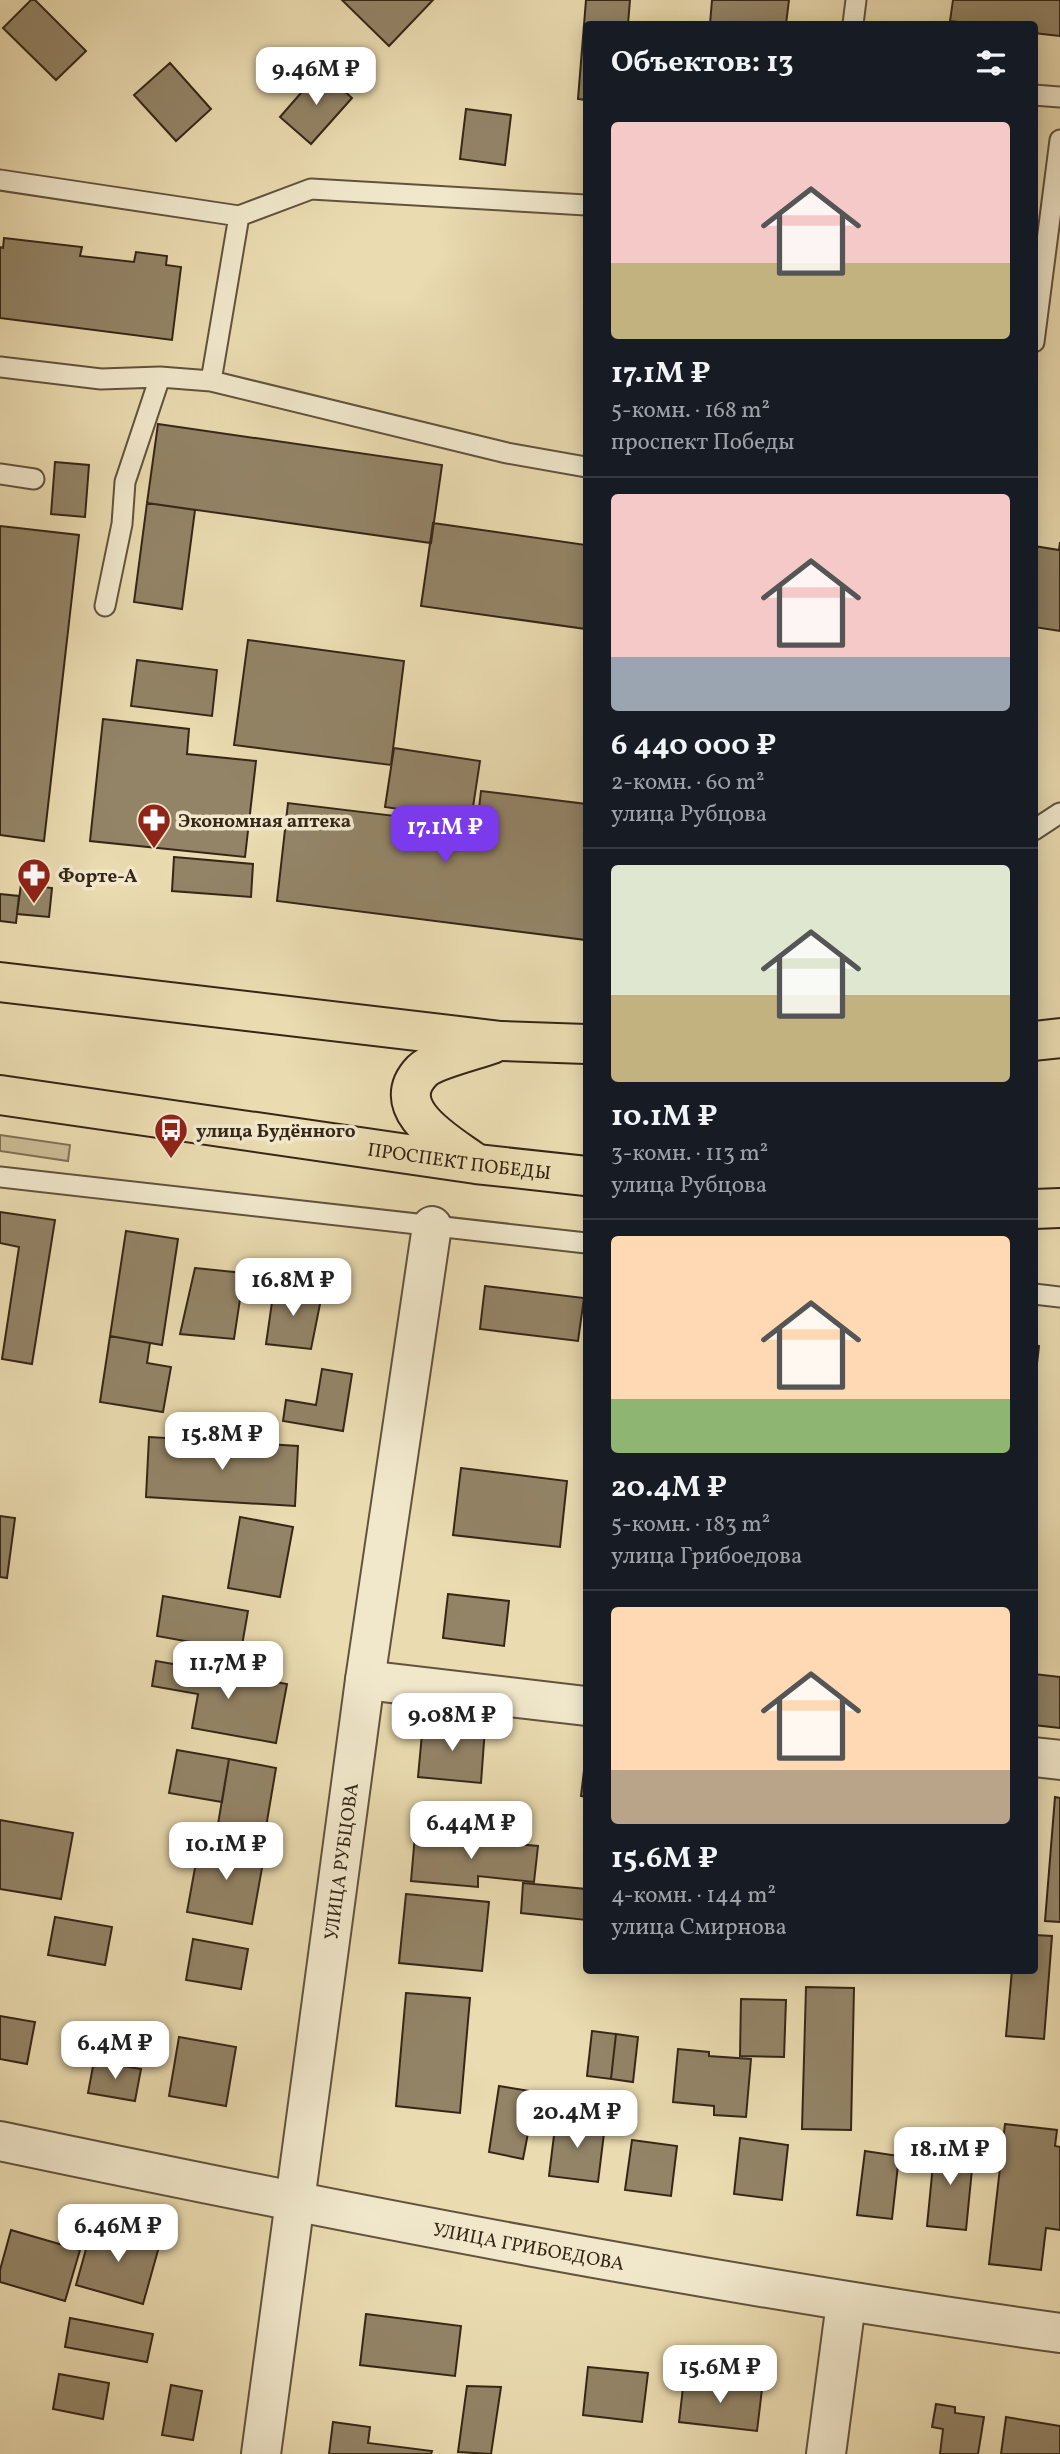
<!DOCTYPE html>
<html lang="ru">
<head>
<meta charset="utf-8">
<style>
  :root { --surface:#171b24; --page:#20242c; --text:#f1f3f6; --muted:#9ea1a6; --line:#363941; --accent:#7c3aed }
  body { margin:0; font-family:Vollkorn,serif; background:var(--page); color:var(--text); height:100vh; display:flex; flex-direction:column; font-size:26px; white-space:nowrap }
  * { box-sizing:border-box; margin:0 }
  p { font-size:23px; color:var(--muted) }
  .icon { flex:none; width:38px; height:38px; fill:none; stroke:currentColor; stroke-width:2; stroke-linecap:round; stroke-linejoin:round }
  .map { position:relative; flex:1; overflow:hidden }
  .panel { position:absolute; left:583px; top:21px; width:455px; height:1953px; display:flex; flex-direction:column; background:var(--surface); border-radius:7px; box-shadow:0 4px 18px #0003 }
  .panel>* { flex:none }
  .price { position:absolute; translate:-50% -60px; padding:0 16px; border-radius:14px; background:#fff; color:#222; font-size:23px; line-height:46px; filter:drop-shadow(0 2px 4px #0008) }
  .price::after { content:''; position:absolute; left:50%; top:42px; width:21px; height:16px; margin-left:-10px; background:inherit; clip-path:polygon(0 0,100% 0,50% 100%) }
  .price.selected { background:var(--accent); color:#fff }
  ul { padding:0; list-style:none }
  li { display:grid; align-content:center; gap:14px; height:371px; padding:0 28px }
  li+li { border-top:2px solid var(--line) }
  li span { display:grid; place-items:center; height:217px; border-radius:7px; color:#555 }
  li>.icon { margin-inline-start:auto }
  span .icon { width:126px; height:126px; fill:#fffc; stroke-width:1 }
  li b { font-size:30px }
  h2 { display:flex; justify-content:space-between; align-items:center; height:84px; padding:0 28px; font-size:30px }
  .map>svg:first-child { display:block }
  .green { fill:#cbbc96; stroke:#807156; stroke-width:2 }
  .building { fill:#938467; stroke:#352617; stroke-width:2 }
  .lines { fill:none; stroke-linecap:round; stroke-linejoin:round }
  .service-casing { stroke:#62533d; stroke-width:23 }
  .minor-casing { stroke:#62533d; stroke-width:42 }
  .tertiary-casing { stroke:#62533d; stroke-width:42 }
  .primary-casing { stroke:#352617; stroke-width:42 }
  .service { stroke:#f1e8cc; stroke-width:19 }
  .minor { stroke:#f1e8cc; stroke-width:38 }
  .tertiary { stroke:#f1e8cc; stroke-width:38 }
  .primary { stroke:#eadbb0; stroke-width:38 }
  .labels { text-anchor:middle; stroke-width:7; stroke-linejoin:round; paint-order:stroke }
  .poi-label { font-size:19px; font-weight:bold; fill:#352617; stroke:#f1e8cc; text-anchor:start }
  .street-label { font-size:19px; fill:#352617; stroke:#f1e8cc }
</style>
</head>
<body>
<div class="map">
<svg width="1060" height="2454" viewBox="0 0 1060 2454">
  <rect width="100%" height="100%" fill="#eadbb0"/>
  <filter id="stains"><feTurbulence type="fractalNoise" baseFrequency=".00286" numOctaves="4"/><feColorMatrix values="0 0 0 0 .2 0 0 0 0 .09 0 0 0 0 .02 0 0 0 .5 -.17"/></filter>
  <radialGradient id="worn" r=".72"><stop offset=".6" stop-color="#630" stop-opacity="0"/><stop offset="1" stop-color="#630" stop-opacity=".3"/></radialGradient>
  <!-- green -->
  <path class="green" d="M0,1135L70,1145L68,1161L0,1151Z"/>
  <!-- building -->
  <path class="building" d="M31,0H35L86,51L56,80L3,28Z
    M342,0H433L389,46Z
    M586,0H630L628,24H586V100L578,99Z
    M712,0H789L786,24H710Z
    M953,0H1060V36L1034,33V24H977L950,21Z
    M170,63L211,109L176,141L134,95Z
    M321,70L352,98L311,144L280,117Z
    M466,109L511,115L505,165L460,159Z
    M4,238L82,247L80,256L134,262L136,252L167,256L166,265L181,267L172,340L0,318V247L3,248Z
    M158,424L442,465L431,543L147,503Z
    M55,462L89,465L85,517L51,514Z
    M147,503L195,510L182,609L134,602Z
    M433,523L586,545V629L421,606Z
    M0,526L79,535L44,841L0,835Z
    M1060,542V631L1034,627V546L1059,550Z
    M248,640L404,661L391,765L234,745Z
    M137,660L217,670L212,716L131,706Z
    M103,719L189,729L187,754L256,761L245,857L90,841Z
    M394,748L480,761L471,820L385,807Z
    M481,791L586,804V940L277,901L288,803L477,826Z
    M174,857L253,864L251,897L172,891Z
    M21,884L52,888L49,917L17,914Z
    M0,894L19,896L16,923L0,921Z
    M0,1212L55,1220L32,1364L2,1359L19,1247L0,1243Z
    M126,1231L178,1239L162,1345L110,1336Z
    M195,1268L244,1273L234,1339L180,1334Z
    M485,1286L584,1298L578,1341L480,1329Z
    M274,1288L322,1294L311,1349L266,1344Z
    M110,1336L150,1343L147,1363L171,1367L163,1412L100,1402Z
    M1034,1345L1039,1346L1034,1390Z
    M322,1369L352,1374L343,1431L283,1421L286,1400L316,1405Z
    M149,1437L298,1446L295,1506L146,1497Z
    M461,1468L567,1481L560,1547L453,1535Z
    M0,1516L15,1518L7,1578L0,1577Z
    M240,1517L293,1527L280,1597L228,1588Z
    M448,1594L509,1601L504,1646L443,1638Z
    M163,1596L248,1611L241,1651L157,1636Z
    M156,1661L287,1684L276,1743L192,1728L198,1694L152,1686Z
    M1034,1674L1060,1677V1728L1034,1725Z
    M423,1723L485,1728L481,1783L418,1777Z
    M177,1750L229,1759L222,1802L169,1793Z
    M586,1753V1797L581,1796Z
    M229,1759L276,1768L265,1833L218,1824Z
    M1055,1797L1060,1798V1922L1045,1921Z
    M0,1820L73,1833L61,1899L0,1889Z
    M415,1835L538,1846L534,1882L478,1876V1887L411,1881Z
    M200,1840L265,1851L252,1924L187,1912Z
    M523,1883L586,1889V1920L521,1913Z
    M406,1894L489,1902L482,1971L399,1963Z
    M55,1917L112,1927L105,1965L48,1955Z
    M1034,1935L1052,1936L1044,2039L1006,2036L1012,1970H1034Z
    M193,1939L248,1949L241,1989L186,1980Z
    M806,1987L854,1988L851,2130L802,2129Z
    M406,1993L470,1998L460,2113L396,2106Z
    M741,1999L786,2000L784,2057L740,2056Z
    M0,2016L35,2022L27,2064L0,2059Z
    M592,2031L616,2034L611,2079L587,2076Z
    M616,2034L638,2037L633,2082L611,2079Z
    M179,2037L236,2047L226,2106L169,2096Z
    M678,2049L709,2052V2056L751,2059L746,2117L714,2115V2106L673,2102Z
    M94,2061L141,2069L135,2101L88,2093Z
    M499,2086L536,2092L523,2159L489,2152Z
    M556,2119L605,2125L598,2182L549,2176Z
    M1005,2124L1057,2130L1055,2146L1060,2147V2230L1046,2228L1041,2270L989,2264Z
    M740,2138L788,2145L782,2200L734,2194Z
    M632,2140L677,2146L671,2196L625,2190Z
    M935,2144L974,2149L966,2230L927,2226Z
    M865,2151L899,2156L892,2219L857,2215Z
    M93,2224L160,2243L143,2304L76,2285Z
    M11,2230L80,2250L65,2301L0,2282V2270Z
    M366,2314L461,2326L455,2376L360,2365Z
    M70,2318L153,2334L147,2362L65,2347Z
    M588,2367L648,2373L642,2422L583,2415Z
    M59,2374L109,2383L103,2419L53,2409Z
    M684,2379L762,2389L757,2431L679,2422Z
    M171,2385L202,2391L193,2440L162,2435Z
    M467,2386L501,2387L491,2454L458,2452Z
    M936,2404L955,2407V2413L984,2417L978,2454H940L943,2429L932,2427Z
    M1006,2417L1060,2426V2454H1001Z
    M333,2422L370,2427L368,2443L432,2451L431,2454H329Z"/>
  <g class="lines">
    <!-- service casing -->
    <g class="service-casing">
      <path id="service" d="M853,24L856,0
        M1034,95L1060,97
        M0,180L239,216L311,189L586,205
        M1034,342L1060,140
        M0,367L101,379L160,377L211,381L239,216
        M211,381L507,453L586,467
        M0,474L34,479
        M105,606L122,524L125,482L160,377
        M1034,830L1060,813
        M0,1177L586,1243
        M1034,1294L1060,1297"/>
    </g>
    <!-- minor casing -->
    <g class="minor-casing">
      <g id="minor">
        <path d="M365,1680L586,1706"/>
        <path d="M1034,1757L1060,1760"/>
        <path id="s1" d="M261,2454L365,1680L432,1226"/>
        <path d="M826,2454L846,2303"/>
      </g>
    </g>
    <!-- tertiary casing -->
    <g class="tertiary-casing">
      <g id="tertiary">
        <path id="s2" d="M0,2141C352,2215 704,2283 1060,2333"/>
      </g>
    </g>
    <!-- primary casing -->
    <g class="primary-casing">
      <g id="primary">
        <path d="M0,982L501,1041L586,1044"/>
        <path d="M1034,1041L1060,1038"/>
        <path id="s3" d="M0,1095L476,1164L586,1176"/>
        <path d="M471,1160C446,1142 386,1108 422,1071C433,1060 476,1050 492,1044"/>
        <path d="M1034,1209L1060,1208"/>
      </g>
    </g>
    <!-- service -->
    <use href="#service" class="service"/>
    <!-- minor -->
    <use href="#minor" class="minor"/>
    <!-- tertiary -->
    <use href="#tertiary" class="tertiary"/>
    <!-- primary -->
    <use href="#primary" class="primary"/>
  </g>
  <!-- icons -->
  <defs>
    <g id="pharmacy-pin" transform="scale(1.75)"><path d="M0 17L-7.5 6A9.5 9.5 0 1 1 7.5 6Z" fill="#8f2418" stroke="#f1e8cc"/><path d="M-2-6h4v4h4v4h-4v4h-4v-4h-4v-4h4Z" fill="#fff"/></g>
    <g id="bus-pin" transform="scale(1.75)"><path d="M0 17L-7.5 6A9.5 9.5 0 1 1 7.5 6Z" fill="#8f2418" stroke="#f1e8cc"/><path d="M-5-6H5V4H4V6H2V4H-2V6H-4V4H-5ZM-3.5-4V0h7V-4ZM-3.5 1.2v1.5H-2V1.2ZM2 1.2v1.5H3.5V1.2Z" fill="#fff"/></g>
  </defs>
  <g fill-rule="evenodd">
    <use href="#pharmacy-pin" x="154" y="820"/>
    <use href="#pharmacy-pin" x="34" y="875"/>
    <use href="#bus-pin" x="171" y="1130"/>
  </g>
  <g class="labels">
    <!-- poi labels -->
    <g class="poi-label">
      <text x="178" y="827">Экономная аптека</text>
      <text x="58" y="882">Форте-А</text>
      <text x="196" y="1137">улица Будённого</text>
    </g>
    <!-- street labels -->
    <g class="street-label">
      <text dy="7" stroke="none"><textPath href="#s3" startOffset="464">ПРОСПЕКТ ПОБЕДЫ</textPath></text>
      <text dy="7" stroke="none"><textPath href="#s1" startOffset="598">УЛИЦА РУБЦОВА</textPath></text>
      <text dy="7" stroke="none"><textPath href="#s2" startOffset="539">УЛИЦА ГРИБОЕДОВА</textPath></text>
    </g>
  </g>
  <rect width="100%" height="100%" filter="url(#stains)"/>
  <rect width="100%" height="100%" fill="url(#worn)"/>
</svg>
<b class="price" style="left:316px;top:107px">9.46M ₽</b>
<b class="price selected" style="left:445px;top:865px">17.1M ₽</b>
<b class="price" style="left:293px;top:1318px">16.8M ₽</b>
<b class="price" style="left:222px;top:1472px">15.8M ₽</b>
<b class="price" style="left:228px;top:1701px">11.7M ₽</b>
<b class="price" style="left:452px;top:1753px">9.08M ₽</b>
<b class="price" style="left:471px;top:1861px">6.44M ₽</b>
<b class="price" style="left:226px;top:1882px">10.1M ₽</b>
<b class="price" style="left:115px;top:2081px">6.4M ₽</b>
<b class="price" style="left:577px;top:2150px">20.4M ₽</b>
<b class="price" style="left:950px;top:2187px">18.1M ₽</b>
<b class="price" style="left:118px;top:2264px">6.46M ₽</b>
<b class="price" style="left:720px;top:2405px">15.6M ₽</b>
<section class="panel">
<h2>Объектов: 13<svg class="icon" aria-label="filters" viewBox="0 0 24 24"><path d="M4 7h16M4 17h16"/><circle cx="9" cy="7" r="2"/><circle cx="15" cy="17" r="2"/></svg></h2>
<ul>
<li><span style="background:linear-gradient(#f6c9c9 65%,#c2b280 0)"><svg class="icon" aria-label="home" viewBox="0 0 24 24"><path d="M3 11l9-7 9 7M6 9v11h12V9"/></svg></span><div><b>17.1M ₽</b><p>5-комн. · 168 m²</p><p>проспект Победы</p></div></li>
<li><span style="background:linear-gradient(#f6c9c9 75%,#9aa5b1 0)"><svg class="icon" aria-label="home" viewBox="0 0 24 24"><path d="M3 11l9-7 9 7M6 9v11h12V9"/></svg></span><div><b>6 440 000 ₽</b><p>2-комн. · 60 m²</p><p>улица Рубцова</p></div></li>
<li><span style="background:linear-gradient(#dfe7d0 60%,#c2b280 0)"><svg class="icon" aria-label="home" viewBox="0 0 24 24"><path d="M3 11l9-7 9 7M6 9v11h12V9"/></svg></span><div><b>10.1M ₽</b><p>3-комн. · 113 m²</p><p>улица Рубцова</p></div></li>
<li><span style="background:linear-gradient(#ffd9b3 75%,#8fb573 0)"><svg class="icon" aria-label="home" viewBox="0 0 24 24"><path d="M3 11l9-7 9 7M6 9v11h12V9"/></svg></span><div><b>20.4M ₽</b><p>5-комн. · 183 m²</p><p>улица Грибоедова</p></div></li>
<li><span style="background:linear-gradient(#ffd9b3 75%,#b9a48a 0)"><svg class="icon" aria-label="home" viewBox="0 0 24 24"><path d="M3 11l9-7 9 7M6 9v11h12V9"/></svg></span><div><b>15.6M ₽</b><p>4-комн. · 144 m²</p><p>улица Смирнова</p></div></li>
</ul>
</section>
</div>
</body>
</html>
